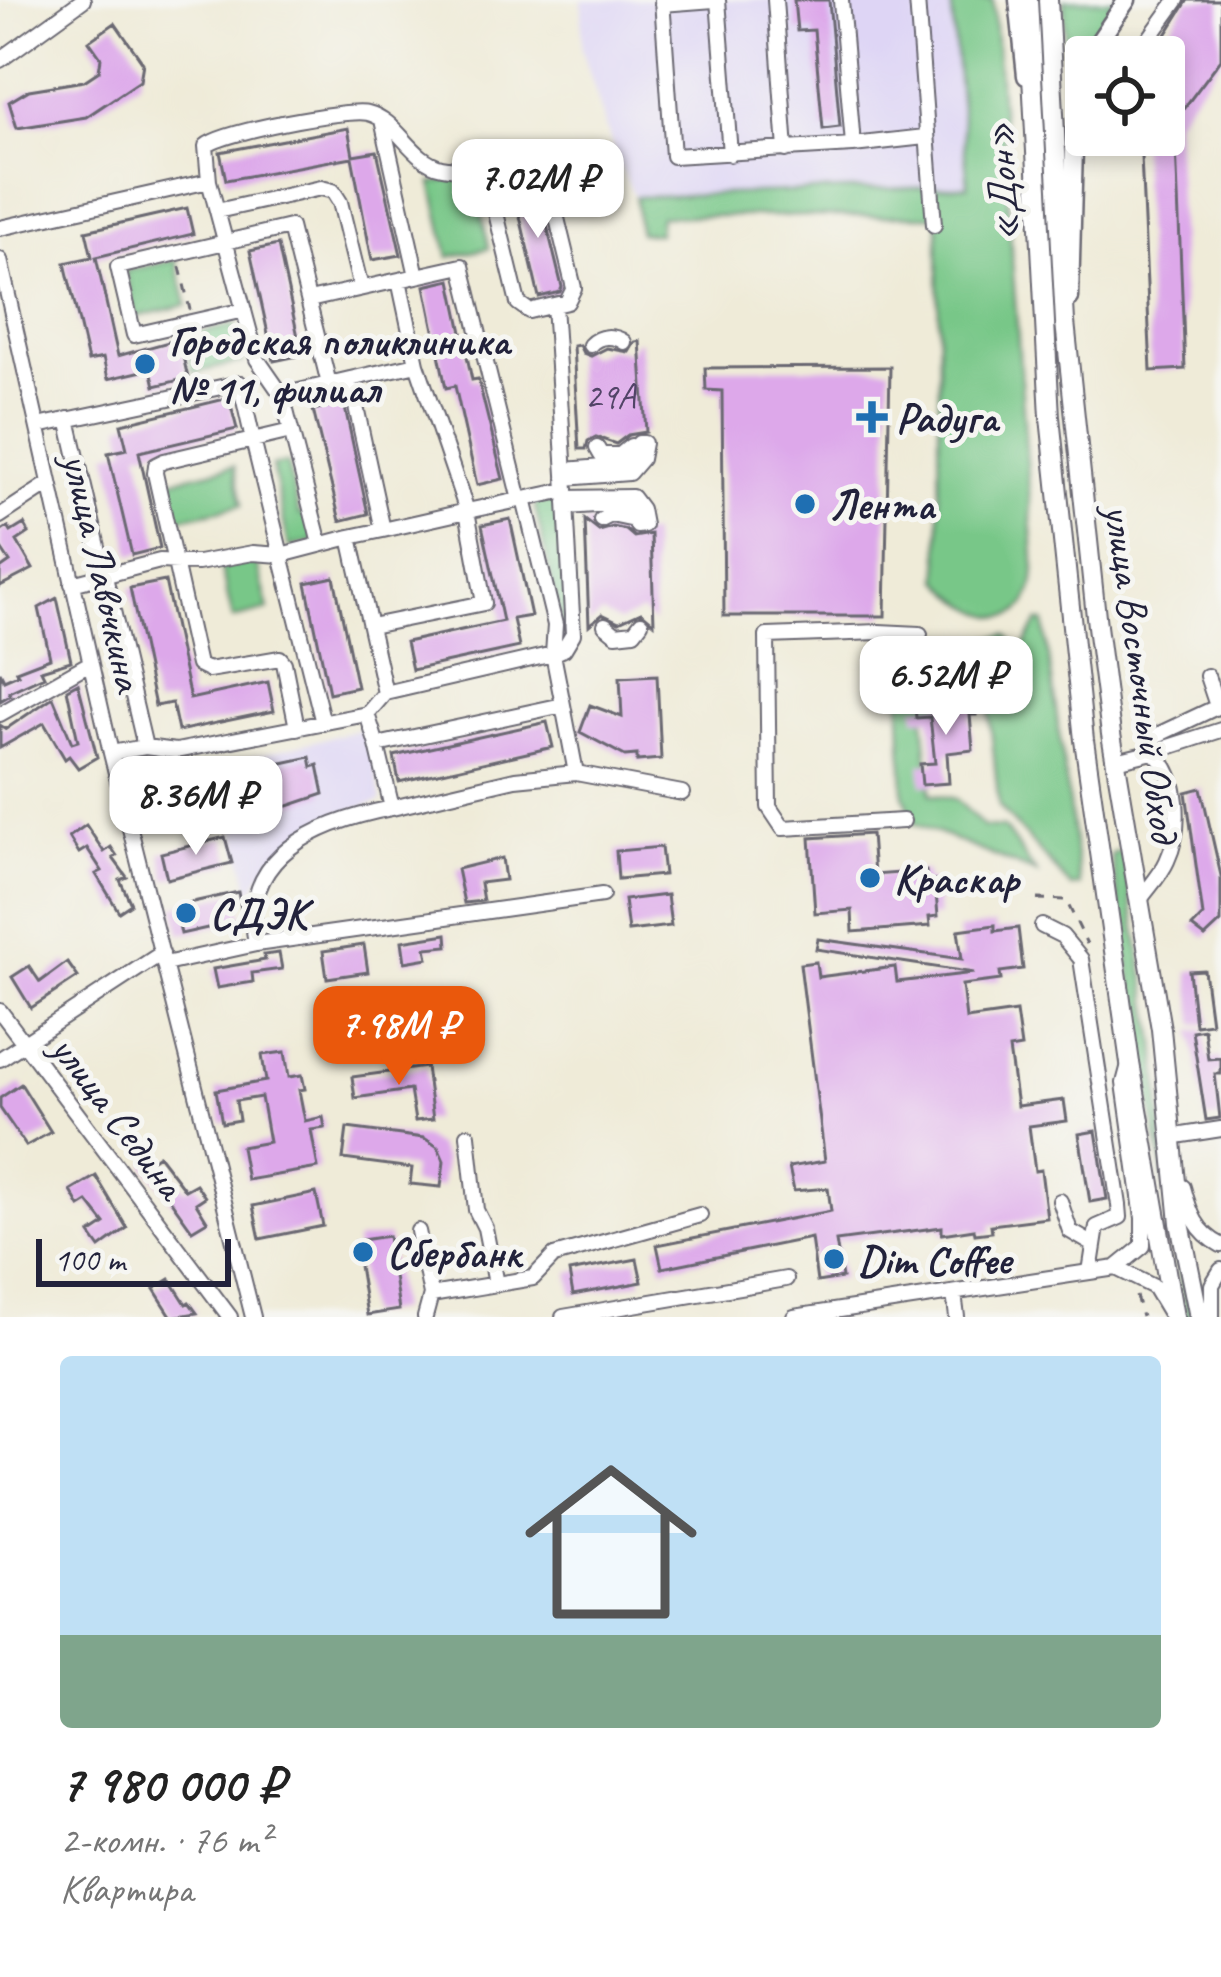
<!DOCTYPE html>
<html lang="ru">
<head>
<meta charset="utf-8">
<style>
  :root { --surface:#fff; --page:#f6f6f6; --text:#222; --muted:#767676; --line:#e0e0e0; --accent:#ea580c }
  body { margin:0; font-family:Caveat,sans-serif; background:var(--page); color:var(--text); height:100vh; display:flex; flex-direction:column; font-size:45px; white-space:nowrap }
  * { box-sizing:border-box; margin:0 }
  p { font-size:39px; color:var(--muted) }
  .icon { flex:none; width:66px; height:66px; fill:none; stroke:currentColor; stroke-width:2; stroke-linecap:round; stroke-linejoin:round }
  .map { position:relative; height:1317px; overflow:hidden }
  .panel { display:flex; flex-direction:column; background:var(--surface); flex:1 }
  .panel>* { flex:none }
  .fabs { position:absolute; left:1065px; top:36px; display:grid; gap:24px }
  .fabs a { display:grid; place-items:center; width:120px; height:120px; border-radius:12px; background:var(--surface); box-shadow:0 6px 18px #0003; font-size:60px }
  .scale { position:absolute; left:36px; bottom:30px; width:195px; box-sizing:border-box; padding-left:12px; border:6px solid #22223b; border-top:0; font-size:33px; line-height:42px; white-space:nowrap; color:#22223b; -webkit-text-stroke:9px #f6f6f2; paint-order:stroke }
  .price { position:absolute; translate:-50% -102px; padding:0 27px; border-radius:24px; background:#fff; color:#222; font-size:39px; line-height:78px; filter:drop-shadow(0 3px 6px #0008) }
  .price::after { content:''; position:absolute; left:50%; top:72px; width:36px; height:27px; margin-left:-18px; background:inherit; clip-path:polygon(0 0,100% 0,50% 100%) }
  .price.current { background:var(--accent); color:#fff }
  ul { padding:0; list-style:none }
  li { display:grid; align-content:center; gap:24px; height:636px; padding:0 60px }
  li+li { border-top:3px solid var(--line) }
  li span { display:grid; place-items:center; height:372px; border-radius:12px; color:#555 }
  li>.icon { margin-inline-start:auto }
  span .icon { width:216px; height:216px; fill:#fffc; stroke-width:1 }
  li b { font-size:51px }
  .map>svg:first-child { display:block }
  .built { fill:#ded5f5 }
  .green { fill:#78c788; stroke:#4d7462; stroke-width:3 }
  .building { fill:#dda8ea }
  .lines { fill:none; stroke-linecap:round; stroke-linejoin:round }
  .minor-casing { stroke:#6a6872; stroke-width:18 }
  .major-casing { stroke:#6a6872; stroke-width:21 }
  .highway-casing { stroke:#6a6872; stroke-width:22 }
  .path { stroke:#6a6872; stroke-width:3; stroke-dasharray:9 9; stroke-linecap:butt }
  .minor { stroke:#fff; stroke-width:14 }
  .major { stroke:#fff; stroke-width:16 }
  .highway { stroke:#fff; stroke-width:18 }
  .poi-dot { fill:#1f6fb2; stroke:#f6f6f2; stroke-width:4.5 }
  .labels { text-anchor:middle; stroke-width:10; stroke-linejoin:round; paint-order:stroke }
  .number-label { font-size:36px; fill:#514467 }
  .street-label { font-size:42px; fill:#22223b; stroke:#f6f6f2 }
  .poi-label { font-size:42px; font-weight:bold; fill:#22223b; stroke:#f6f6f2; text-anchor:start }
</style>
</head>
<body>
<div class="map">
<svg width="1221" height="1317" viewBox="0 0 1221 1317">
  <rect width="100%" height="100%" fill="#f6f6f2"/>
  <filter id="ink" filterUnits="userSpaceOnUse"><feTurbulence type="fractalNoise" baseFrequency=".00833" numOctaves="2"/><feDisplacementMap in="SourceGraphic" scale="24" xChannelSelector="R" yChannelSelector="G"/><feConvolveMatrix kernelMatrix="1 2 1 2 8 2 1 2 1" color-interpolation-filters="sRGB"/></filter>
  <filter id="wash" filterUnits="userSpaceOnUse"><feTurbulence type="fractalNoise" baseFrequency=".004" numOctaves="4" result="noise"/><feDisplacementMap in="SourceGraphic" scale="48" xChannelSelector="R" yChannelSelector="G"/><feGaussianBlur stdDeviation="2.7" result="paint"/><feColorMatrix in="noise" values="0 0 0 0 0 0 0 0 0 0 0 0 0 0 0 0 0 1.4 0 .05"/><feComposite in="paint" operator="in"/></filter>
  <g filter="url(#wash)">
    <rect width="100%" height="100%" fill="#efebd8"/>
    <!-- built -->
    <path class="built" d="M582,0H951L968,186L635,197L617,161L582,49Z
      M367,728L381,801L342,813L301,835L259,877L251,895L219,765Z"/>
    <!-- green -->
    <path class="green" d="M951,0H993L1035,570C1031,643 973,618 940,579L938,216H660L658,233H639L635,197L968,186Z
      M1064,0H1116L1093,36L1068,122Z
      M473,175L489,248L449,257L432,183Z
      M176,260L187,305L136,317L125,271Z
      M235,325L243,362L193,373L185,336Z
      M287,463L299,515L310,514L316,541L289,547L272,466Z
      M234,466L242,505L176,519L167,481Z
      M560,498L571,625L565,641L535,507L537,502Z
      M256,560L269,610L233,619L221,568Z
      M1038,622H1044L1080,886L1071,887L999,806L989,708Z
      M1007,635L1013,643L985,695L923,708L931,794L956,799L984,827L1004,828L1036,873L915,824L904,795L900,685L933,650Z
      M1117,851L1123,854L1156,1042L1165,1172L1192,1317H1186L1111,855Z"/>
    <g id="blocks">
      <!-- building -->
      <path class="building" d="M794,0H829L840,127L823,129L814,30L797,31Z
        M1188,0H1221V59L1175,120L1185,369L1151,371L1140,135H1164V57H1152Z
        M115,23L143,63L140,81L86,117L17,128L9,102L29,90L84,81L99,71L101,58L89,41Z
        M348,128L353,155L377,151L401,255L372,260L352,157L226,180L220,152Z
        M537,185L562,287L560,292L539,297L514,191Z
        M187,208L193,234L96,257L118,356L179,339L188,378L155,386L151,369L108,379L103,358L88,361L65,263L92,257L86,231Z
        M278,245L302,355L274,361L250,251Z
        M451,280L472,380L478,379L503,479L477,485L455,386L446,388L425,286Z
        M640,341L646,432L628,435L616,444L596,437L588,441L586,449H579L573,346L579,345L583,353L591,356L607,348L629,352L635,342Z
        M890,367L885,616H724L722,391L706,390L705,368Z
        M229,398L237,429L139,452L160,548L132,555L108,453L127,449L121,424Z
        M344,403L368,514L340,521L313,410Z
        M510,519L531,616L513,619L519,647L412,670L406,642L503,621L482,525Z
        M585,520L599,531L613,527L626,530L634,537L651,534L654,623L641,612L619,622L602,614L589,625Z
        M24,524L29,533L17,541L33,569L0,586V569L10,562L0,547V532L8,527L11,532Z
        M334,577L357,687L329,693L306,583Z
        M165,581L190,699L268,682L274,711L178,731L172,703L155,706L130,588Z
        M57,598L71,661L41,670L44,676L9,692L10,695L0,701V672L4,680L18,674L16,671L50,658L39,608Z
        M657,675L661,759L637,761V755L625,756L580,732L590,705L622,717L620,677Z
        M78,683L97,757L78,768L69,756L65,759L44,723L0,748V725L6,729L53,697L72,743L78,741L67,689Z
        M976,704V715H970L973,750L947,753L949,783L922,785L920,764L935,763L930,717L916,718L915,707Z
        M547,722L553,747L399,782L394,756Z
        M310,757L312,767L318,765L324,794L288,806L257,809L251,779L257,778L255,769Z
        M212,772L221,807L153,825L144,790Z
        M1201,788L1221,876V922L1205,937L1192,927L1203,916L1186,792Z
        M86,825L104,852L111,847L117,856L113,858L127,877L120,880L131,904L119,912L96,874L102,871L87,848L79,853L69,837Z
        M871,834L874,875L926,871L927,882L935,881L938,916L929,917L930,926L853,932L852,910L815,913L810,838Z
        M225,837L232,863L167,879L161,853Z
        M661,847L664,875L618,879L616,851Z
        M502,858L505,880L480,883L483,901L464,903L457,869Z
        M238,892L243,920L181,934L175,906Z
        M667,895L671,926L628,931L624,900Z
        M995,925V931L1018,928L1023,969L1000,972L1001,980L962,985L966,1019L1016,1012L1021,1047L1009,1049L1017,1106L1064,1100L1067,1121L1029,1126L1035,1171L1041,1170L1047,1218L991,1225L992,1232L975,1234L974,1229L942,1234V1227L836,1241L842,1278L817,1282L811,1238L662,1268L657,1245L831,1211L828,1188L794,1191L789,1167L825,1161L800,964L816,962L818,977L895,967L897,982L974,973L816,949L818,939L962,959L958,930Z
        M447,934L448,946L426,948L428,958L405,962L402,941Z
        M364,945L368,972L327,978L323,951Z
        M279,953L282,969L252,973L253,982L217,988L213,969L265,960L264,955Z
        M67,962L78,977L31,1008L12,977L29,966L40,982Z
        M1204,970L1211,1023L1195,1025L1189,971Z
        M420,1015L422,1034L350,1044L348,1025Z
        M1204,1029L1208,1059L1221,1058V1074H1215L1220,1118L1206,1120L1192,1031Z
        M285,1052L289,1077L302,1075L305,1089L299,1090L305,1121L323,1117L325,1128L311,1130L318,1168L247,1180L241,1147L269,1142L261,1097L236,1101L239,1120L222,1123L216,1090L266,1081L262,1055Z
        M426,1067L433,1119L415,1121L410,1090L355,1098L352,1077Z
        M21,1084L51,1132L26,1146L0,1108V1098Z
        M347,1128L424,1138L438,1147L444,1161L441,1187L410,1184L412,1168L343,1159Z
        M1096,1131L1107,1199L1090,1202L1079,1134Z
        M158,1155L185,1190L196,1184L205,1197L196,1203L207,1221L192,1230L145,1164Z
        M96,1176L127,1228L100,1248L90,1234L105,1224L88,1202L80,1207L71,1191Z
        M316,1193L323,1226L260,1239L253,1206Z
        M388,1236L399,1310L367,1315L355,1241Z
        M637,1259L642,1282L573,1295L569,1272Z
        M170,1279L186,1304L189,1302L197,1313L172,1317L154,1289Z"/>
    </g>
  </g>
  <g filter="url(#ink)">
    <use href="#blocks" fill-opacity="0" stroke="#6a6872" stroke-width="3"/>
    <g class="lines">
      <!-- minor casing -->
      <g class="minor-casing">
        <path id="minor" d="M662,0L673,156L853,145L925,137
          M718,0L730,154
          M775,0L786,150
          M841,0L853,145
          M917,0L934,225
          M662,4L714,0
          M1136,57L1177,0
          M0,60L83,0
          M382,120L417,276
          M485,168L518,303L529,311L554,305
          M217,211L321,188L333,191L340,202L361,288
          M0,228L209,181
          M0,260L111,753L253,1317
          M309,300L462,266L520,500
          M244,310L134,335L118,267L290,227L329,384
          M590,345C599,335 614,335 624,342
          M350,379L417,364
          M282,395L257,359L209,181L206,146C222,132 347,108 368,113C398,120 411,161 442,167C475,174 510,162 544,165L574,288L567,302L554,305L566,490L524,499
          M68,419L145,747L176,751L367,714L385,693L553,654L563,705
          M38,426L240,383L253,440L164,461L156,465L155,473L198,665L208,670L280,658L284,663L297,728
          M597,448L601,455H620L631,446
          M565,470L628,465L639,443H644L641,459L629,473L565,478
          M566,498L632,497L641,509L644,525L637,526L632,510L623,503L567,507
          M0,516L50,483
          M601,520L611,515L630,519
          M383,530L467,511L417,364L399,280
          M320,544L282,395L350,379L383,530L350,537
          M72,584L160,561L198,563L253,553L281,555L253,440L291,431
          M605,625L616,634L634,632L641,623
          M371,626L484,603L467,511L524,499L555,625L553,654
          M553,654L564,649L573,634L566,502
          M1207,676L1217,706
          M1221,705L1153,737V752L1221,730
          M0,714L90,663
          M367,714L377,745L563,705L576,773L515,779L392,808L377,745
          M323,723L281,555L350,537L385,693
          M111,753L145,747
          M1116,761L1153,752C1181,776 1182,829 1167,861C1161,875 1148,888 1139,901
          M576,773L682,793
          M903,821L783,828L769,807L767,636L879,632L920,634
          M1042,926L1062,936L1081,959L1119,1205L1120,1217L1097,1227L1090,1272
          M256,944C238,854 320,822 392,808
          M165,964L256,944L602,895
          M0,1011L230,1317
          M0,1059L162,953
          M468,1135L476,1210L485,1228L496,1284
          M1172,1143L1170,1137L1221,1129
          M1183,1187C1190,1213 1196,1232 1221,1245
          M1060,1201L1070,1231L1094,1245
          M418,1231L431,1295
          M1116,1268L1154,1287L1169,1312
          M954,1294L957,1317
          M425,1317L431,1295L533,1278L554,1256L700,1215
          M563,1317L786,1279
          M794,1317L1116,1268L1143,1246V1218L1124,1083L1128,1068
          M1212,1317V1285L1221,1270"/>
      </g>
      <!-- major casing -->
      <g class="major-casing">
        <path id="major" d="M1018,0L1026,76
          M1093,57L1097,44L1127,0
          M1070,298L1074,147L1086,83"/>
      </g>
      <!-- highway casing -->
      <g class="highway-casing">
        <path id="highway" d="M1028,0L1050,417L1084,740L1130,1063L1174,1317
          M1048,0L1065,322L1097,626L1111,734L1161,1029L1180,1223L1199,1317"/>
      </g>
      <!-- path -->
      <path class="path" d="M180,267L190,310
        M1037,899L1066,900L1087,944
        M1136,1296L1142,1317"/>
      <!-- minor -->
      <use href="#minor" class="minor"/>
      <!-- major -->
      <use href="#major" class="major"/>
      <!-- highway -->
      <use href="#highway" class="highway"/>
    </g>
  </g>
  <!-- markers -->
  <g class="poi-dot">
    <circle cx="145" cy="364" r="12"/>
    <path d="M866 399h12v12h12v12h-12v12h-12v-12h-12v-12h12z"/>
    <circle cx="805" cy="504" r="12"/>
    <circle cx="870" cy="878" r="12"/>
    <circle cx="186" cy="913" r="12"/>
    <circle cx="363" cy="1252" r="12"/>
    <circle cx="834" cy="1259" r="12"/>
  </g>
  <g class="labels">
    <!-- number labels -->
    <g class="number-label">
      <text x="610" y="408">29А</text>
    </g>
    <!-- street labels -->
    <g class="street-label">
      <text transform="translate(1001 182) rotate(-93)" y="15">«Дон»</text>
      <text transform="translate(104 572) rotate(77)" y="15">улица Лавочкина</text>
      <text transform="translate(1143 673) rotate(82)" y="15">улица Восточный Обход</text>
      <text transform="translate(119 1116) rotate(53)" y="15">улица Седина</text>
    </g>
    <!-- poi labels -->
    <g class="poi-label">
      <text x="169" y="355">Городская поликлиника<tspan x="169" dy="48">№ 11, филиал</tspan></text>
      <text x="896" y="432">Радуга</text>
      <text x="829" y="519">Лента</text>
      <text x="894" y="893">Краскар</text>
      <text x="210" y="928">СДЭК</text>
      <text x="387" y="1267">Сбербанк</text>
      <text x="858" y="1274">Dim Coffee</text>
    </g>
  </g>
</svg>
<div class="fabs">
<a><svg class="icon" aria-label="locate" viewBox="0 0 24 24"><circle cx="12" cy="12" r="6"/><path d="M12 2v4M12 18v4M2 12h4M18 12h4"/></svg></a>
</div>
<div class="scale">100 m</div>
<b class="price" style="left:538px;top:241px">7.02M ₽</b>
<b class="price" style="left:946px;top:738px">6.52M ₽</b>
<b class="price" style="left:196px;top:858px">8.36M ₽</b>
<b class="price current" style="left:399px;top:1088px">7.98M ₽</b>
</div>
<section class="panel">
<ul>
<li><span style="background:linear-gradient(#bfe0f5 75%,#7fa58c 0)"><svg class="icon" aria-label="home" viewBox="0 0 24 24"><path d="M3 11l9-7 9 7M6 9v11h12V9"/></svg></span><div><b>7 980 000 ₽</b><p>2-комн. · 76 m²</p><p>Квартира</p></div></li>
</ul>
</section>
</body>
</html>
